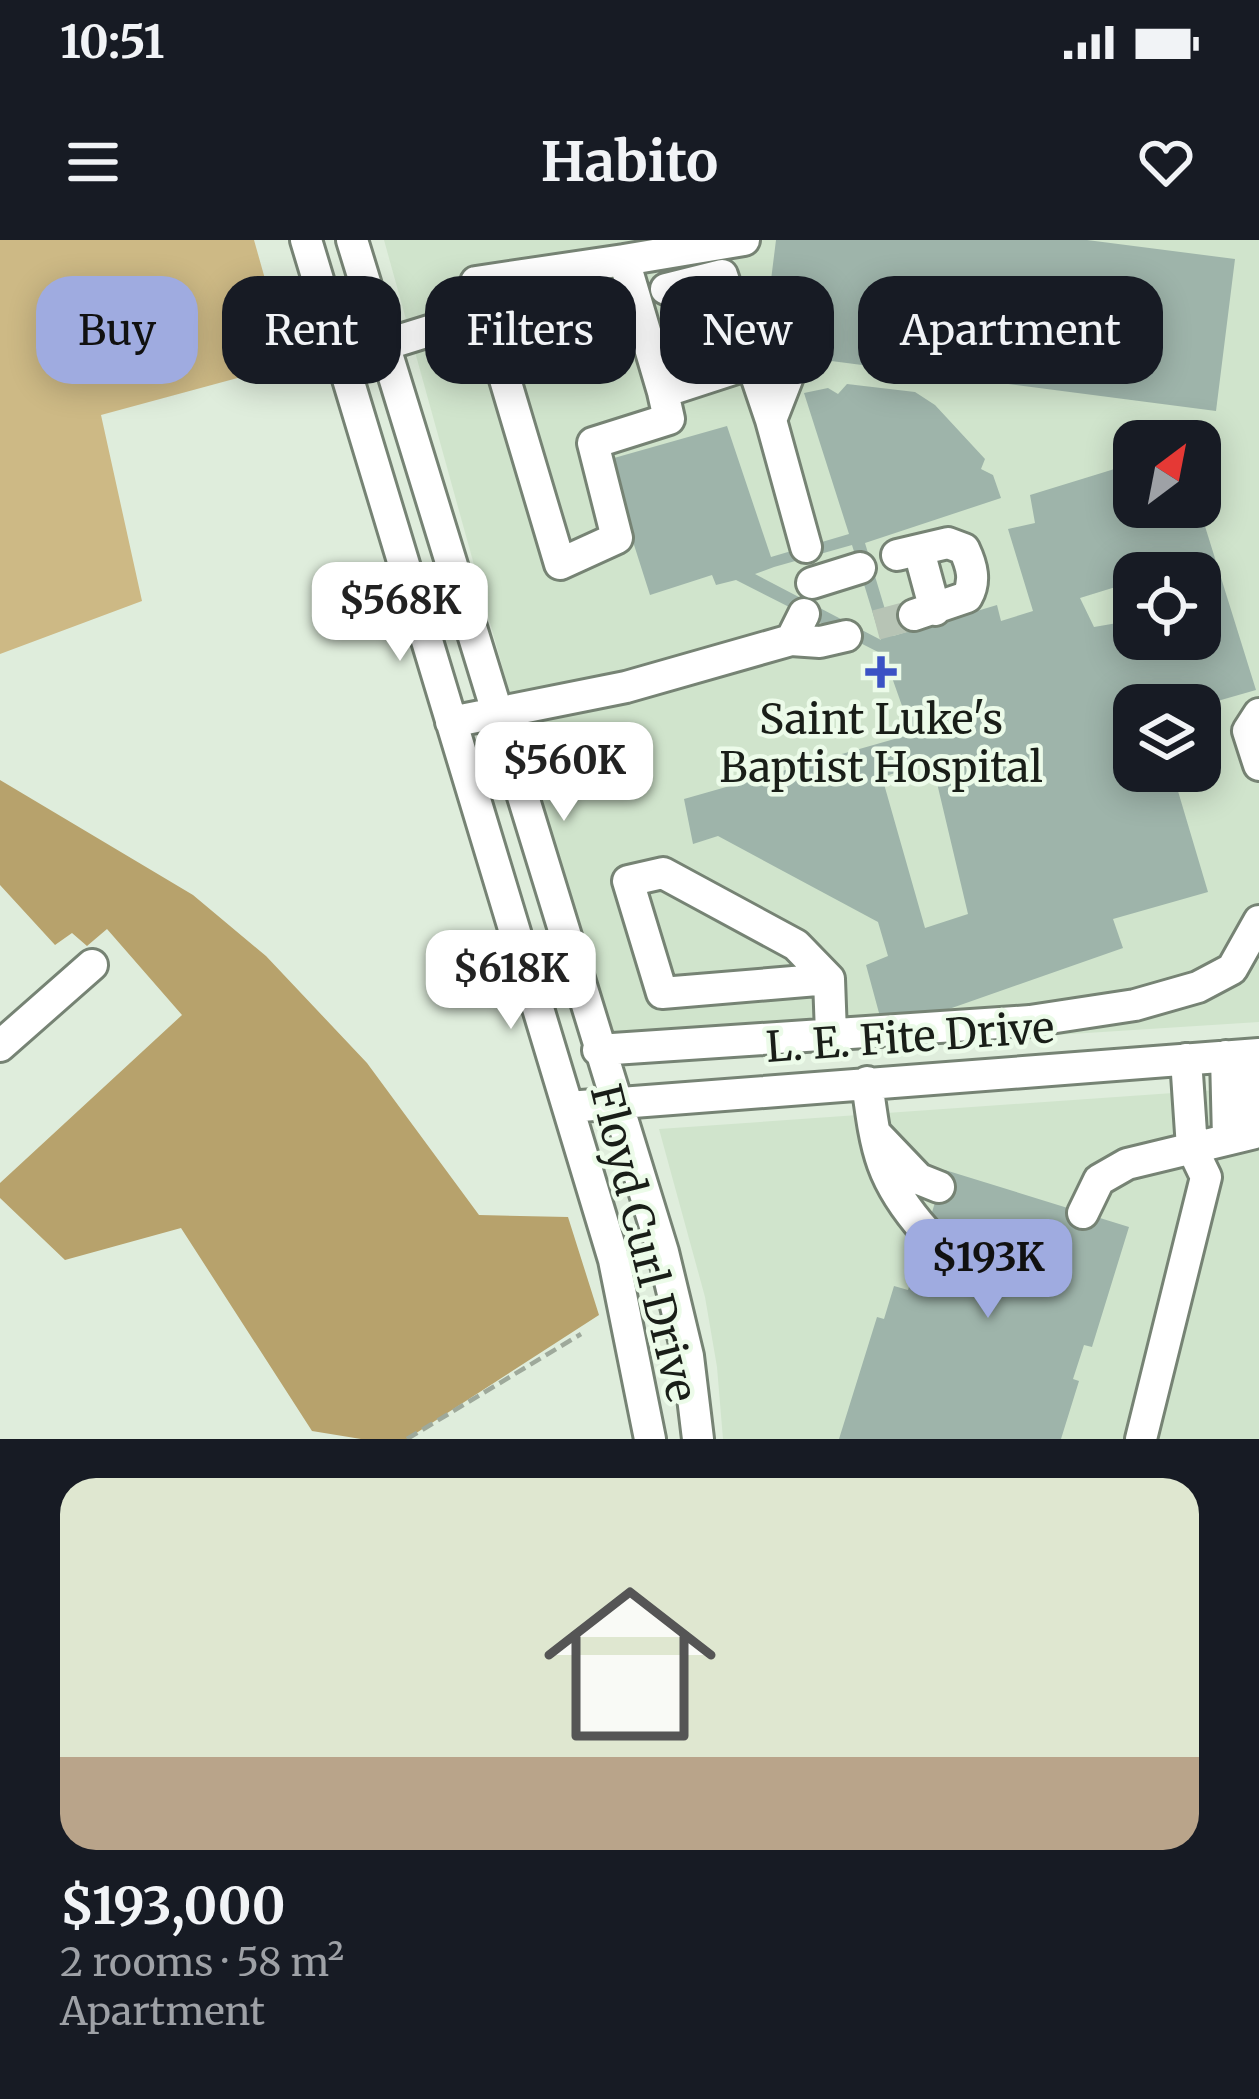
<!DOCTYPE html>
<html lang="en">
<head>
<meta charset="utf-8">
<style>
  :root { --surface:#171b24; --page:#20242c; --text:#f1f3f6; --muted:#9ea1a6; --line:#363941; --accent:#9fabe0 }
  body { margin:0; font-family:Merriweather,serif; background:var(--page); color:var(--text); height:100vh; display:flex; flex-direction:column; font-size:45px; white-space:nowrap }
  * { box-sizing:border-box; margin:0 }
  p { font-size:39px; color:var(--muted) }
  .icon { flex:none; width:66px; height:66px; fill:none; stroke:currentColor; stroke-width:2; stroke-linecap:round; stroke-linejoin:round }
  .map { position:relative; height:1199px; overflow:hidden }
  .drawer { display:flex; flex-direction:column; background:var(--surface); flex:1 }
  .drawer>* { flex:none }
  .top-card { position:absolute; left:36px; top:36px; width:1188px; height:108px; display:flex; gap:24px }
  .needle { width:78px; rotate:32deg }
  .controls { position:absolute; left:1113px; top:180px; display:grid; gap:24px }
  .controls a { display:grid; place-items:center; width:108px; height:108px; border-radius:24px; background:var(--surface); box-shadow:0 6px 30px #0003; font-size:60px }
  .price { position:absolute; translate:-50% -102px; padding:0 27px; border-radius:24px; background:#fff; color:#222; font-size:39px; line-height:78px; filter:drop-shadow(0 3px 6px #0008) }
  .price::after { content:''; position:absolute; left:50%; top:72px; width:36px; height:27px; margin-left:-18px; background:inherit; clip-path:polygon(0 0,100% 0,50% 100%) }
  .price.on { background:var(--accent); color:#111 }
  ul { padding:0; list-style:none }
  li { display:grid; align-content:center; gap:24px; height:636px; padding:0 60px }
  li+li { border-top:3px solid var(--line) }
  li span { display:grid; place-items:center; height:372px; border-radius:36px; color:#555 }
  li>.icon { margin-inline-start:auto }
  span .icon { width:216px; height:216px; fill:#fffc; stroke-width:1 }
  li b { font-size:51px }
  .pill { padding:0 42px; border-radius:36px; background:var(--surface); box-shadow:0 6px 30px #0003; font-size:42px; line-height:108px }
  .pill.on { background:var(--accent); color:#111 }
  .status { display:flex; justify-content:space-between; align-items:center; height:84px; padding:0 60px; background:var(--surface); direction:ltr }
  .status svg { height:33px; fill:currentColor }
  header { display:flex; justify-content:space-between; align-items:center; height:156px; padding:0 60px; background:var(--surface); font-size:54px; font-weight:700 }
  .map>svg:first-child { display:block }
  .built { fill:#d0e4cc; fill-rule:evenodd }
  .green { fill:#cdb985 }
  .forest { fill:#b7a26c }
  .building { fill:#9eb4aa; fill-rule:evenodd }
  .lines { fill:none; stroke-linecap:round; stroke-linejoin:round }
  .minor-tunnel { stroke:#b7c4b5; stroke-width:30; stroke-dasharray:30 15; stroke-linecap:butt }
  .minor-casing { stroke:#768374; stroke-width:36 }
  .path { stroke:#9ea99b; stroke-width:4.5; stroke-dasharray:12 6; stroke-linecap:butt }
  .minor { stroke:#fff; stroke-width:30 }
  .poi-dot { fill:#3b52c4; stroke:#ecfbe9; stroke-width:4.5 }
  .labels { text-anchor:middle; stroke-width:9; stroke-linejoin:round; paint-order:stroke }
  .poi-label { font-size:42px; fill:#191e18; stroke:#ecfbe9 }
  .street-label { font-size:42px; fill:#191e18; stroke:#ecfbe9 }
</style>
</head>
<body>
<div class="status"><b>10:51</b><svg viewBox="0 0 49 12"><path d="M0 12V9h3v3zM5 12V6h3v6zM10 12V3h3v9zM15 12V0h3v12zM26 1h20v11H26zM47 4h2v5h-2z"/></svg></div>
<header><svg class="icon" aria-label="menu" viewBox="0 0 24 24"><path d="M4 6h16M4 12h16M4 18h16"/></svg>Habito<svg class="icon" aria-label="heart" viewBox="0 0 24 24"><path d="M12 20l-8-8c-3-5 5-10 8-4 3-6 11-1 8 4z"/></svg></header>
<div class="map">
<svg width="1259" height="1199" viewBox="0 0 1259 1199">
  <rect width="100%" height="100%" fill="#dfeddc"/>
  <!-- built -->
  <path class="built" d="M384,0H1259V782L612,823ZM1134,201H1200V267H1134ZM1134,333H1200V399H1134ZM1134,465H1200V531H1134Z
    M1259,847V1199H723L717,1127L705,1057L659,889Z"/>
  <!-- green -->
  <path class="green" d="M0,0H254L289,124L101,175L142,361L0,414Z"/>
  <!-- forest -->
  <path class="forest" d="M0,540L193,655L266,716L367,823L479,975L568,977L599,1075L407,1199H361L312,1191L181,988L65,1020L0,958V943L182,775L107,689L87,706L72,693L55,705L0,645Z"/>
  <!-- building -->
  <path class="building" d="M776,0H1087L1235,19L1216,171L762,112Z
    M847,144L915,152L935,165L985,219L981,229L993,235L1001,258L865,303L893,396L997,365L1001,381L1033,371L1008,289L1035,283L1030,255L1134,223V267H1199L1256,450L1200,466L1176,465L1173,450L1116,466L1134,513V531H1172L1208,652L1113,679L1123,708L949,769L882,784L866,725L888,716L878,682L718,596L693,604L684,559L912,494L884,415L736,340L716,345L712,335L650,355L607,220L727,186L771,317L849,294L804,153L828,148L838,154ZM852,305L881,400L755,334L774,327ZM1134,333H1200V399H1134L1129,381L1094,387L1080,358L1122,345L1134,349ZM932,522L968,674L925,688L882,537Z
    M945,930L1129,987L1092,1107L1084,1105L1073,1139L1079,1141L1061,1199H839L877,1077L884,1079L894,1046L908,1050Z"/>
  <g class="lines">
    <!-- minor-tunnel -->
    <path class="minor-tunnel" d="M876,385L914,375"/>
    <!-- minor casing -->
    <g class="minor-casing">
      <path id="minor" d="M306,0L614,1020L650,1199
        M352,0L663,1012L688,1116L698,1199
        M624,20L744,0
        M666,49L722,35L771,180L806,307
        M384,105L442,87
        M663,152L669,179L593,203L617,298L560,324L476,42L624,20L663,152L749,124
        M771,180L796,116
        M919,311L935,370
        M897,315L948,303L964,309C972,326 976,341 967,357L914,375
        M812,343L860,328
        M791,400L820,402L846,396
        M1259,474L1248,491L1259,525
        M451,482L626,447L791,400L804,374
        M829,739L662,753L628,641L663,633L796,705L829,739L831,794
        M0,806L92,725
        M598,810L1030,781L1135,765L1198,747L1232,729L1259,681
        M1249,815L1254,893
        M1226,816L1228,899
        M867,842C876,909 879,939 926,992
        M568,867L1259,814
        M877,895L919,939L939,947
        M1083,973L1099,940L1127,924L1259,892
        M1141,1199L1206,937L1192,908L1186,819"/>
    </g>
    <!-- path -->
    <path class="path" d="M407,1199L581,1094"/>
    <!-- minor -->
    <use href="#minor" class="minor"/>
  </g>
  <!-- markers -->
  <path class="poi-dot" d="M875 414h12v12h12v12h-12v12h-12v-12h-12v-12h12z"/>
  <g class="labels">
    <!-- poi labels -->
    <g class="poi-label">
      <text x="881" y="494">Saint Luke's<tspan x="881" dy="48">Baptist Hospital</tspan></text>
    </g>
    <!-- street labels -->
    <g class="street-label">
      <text transform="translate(910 797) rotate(-4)" y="15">L. E. Fite Drive</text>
      <text transform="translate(644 1003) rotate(76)" y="15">Floyd Curl Drive</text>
    </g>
  </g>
</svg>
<div class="controls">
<a><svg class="needle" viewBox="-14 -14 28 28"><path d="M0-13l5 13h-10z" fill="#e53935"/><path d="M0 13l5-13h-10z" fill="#9ea1a6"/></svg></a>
<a><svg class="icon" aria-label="locate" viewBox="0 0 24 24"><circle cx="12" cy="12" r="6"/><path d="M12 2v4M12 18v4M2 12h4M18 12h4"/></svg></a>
<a><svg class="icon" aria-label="layers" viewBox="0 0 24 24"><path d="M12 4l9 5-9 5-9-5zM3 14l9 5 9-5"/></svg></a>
</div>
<b class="price" style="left:400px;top:424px">$568K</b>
<b class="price" style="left:564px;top:584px">$560K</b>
<b class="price" style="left:511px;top:792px">$618K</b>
<b class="price on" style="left:988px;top:1081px">$193K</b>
<div class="top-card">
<a class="pill on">Buy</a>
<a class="pill">Rent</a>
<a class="pill">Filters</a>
<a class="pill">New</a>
<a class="pill">Apartment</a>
</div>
</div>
<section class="drawer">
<ul>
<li><span style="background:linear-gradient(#dfe7d0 75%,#b9a48a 0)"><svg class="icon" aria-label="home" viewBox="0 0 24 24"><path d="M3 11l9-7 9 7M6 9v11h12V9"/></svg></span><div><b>$193,000</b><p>2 rooms · 58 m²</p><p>Apartment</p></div></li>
</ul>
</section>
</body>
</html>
